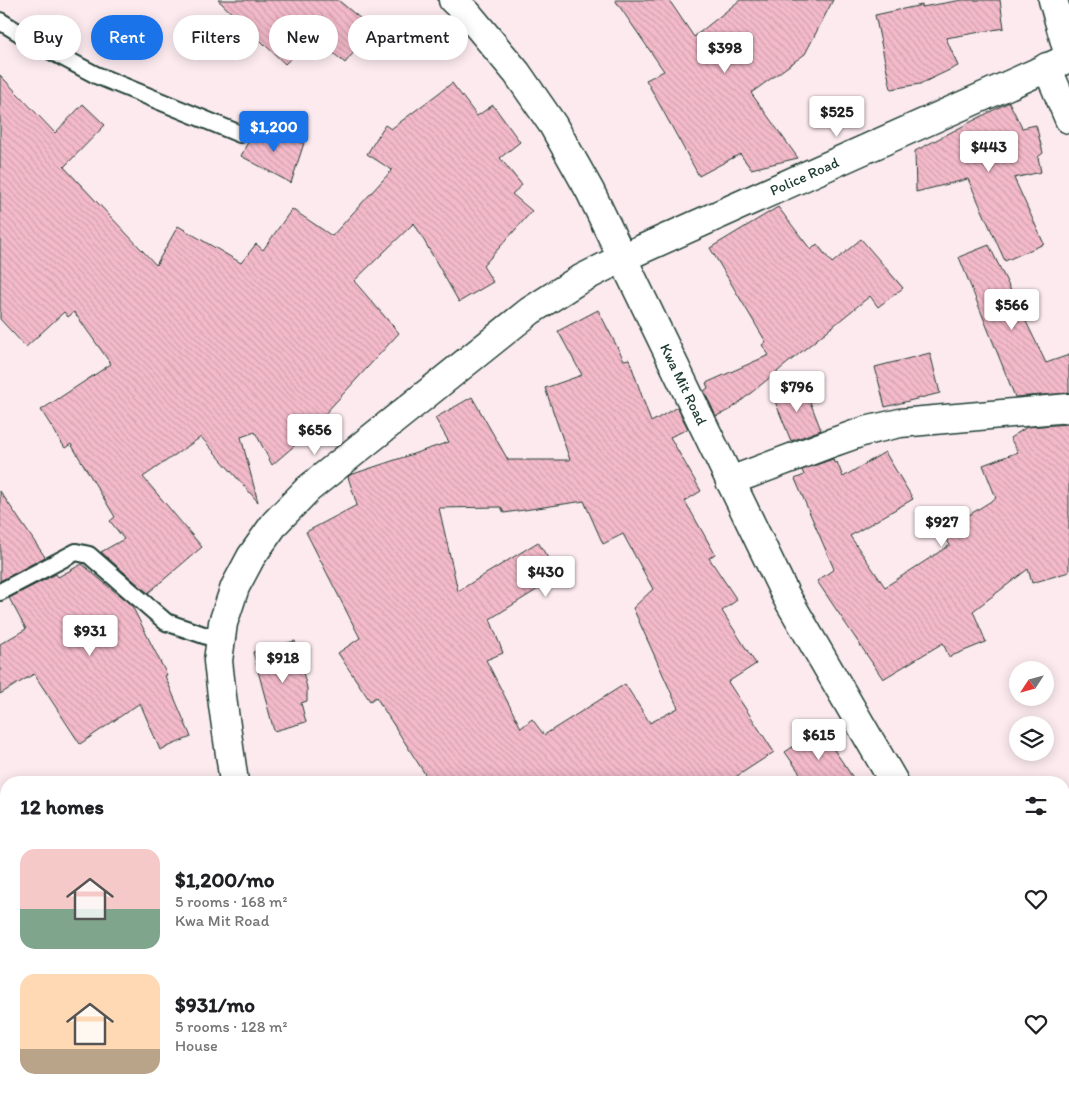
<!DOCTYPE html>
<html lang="en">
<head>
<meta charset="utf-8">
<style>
  :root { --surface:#fff; --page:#f6f6f6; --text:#202124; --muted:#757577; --accent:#1a73e8 }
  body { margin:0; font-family:Itim,sans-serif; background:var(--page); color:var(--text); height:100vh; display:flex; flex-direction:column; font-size:19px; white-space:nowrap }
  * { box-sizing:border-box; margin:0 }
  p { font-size:16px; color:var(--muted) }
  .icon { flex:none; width:28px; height:28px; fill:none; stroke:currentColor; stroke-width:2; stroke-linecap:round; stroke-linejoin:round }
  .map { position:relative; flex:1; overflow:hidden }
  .sheet { position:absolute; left:0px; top:776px; width:1070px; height:321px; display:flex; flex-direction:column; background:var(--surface); border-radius:20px 20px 0 0; box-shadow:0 2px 12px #0003 }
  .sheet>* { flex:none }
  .guide { position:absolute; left:15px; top:15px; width:500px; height:45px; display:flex; gap:10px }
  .needle { width:32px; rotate:234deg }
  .tools { position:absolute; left:1009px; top:661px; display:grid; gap:10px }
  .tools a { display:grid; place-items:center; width:45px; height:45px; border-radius:50%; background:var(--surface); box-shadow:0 2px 12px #0003; font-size:25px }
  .price { position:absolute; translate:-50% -42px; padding:0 11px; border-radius:5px; background:#fff; color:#222; font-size:16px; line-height:32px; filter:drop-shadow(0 1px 2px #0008) }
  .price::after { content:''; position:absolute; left:50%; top:30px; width:15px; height:11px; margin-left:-8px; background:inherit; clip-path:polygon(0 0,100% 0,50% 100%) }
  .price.selected { background:var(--accent); color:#fff }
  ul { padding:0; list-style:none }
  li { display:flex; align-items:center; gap:15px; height:125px; padding:0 20px }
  li span { display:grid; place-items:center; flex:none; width:140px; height:100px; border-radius:15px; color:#555 }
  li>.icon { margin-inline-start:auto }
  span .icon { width:60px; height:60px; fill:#fffc; stroke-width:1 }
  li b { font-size:21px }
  h2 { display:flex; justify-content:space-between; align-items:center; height:60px; padding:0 20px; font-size:21px }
  .pill { padding:0 18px; border-radius:22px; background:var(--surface); box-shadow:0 2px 12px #0003; font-size:18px; line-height:45px }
  .pill.selected { background:var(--accent); color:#fff }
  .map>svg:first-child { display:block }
  .building { fill:url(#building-back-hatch); stroke:#1f3d34; fill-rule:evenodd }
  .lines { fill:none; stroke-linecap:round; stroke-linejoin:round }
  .service-casing { stroke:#1f3d34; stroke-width:20 }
  .minor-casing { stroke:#1f3d34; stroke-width:31 }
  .service { stroke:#fff; stroke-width:16 }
  .minor { stroke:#fff; stroke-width:28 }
  .labels { text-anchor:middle; stroke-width:4.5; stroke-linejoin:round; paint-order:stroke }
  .street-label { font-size:15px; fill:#1f3d34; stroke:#fff }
</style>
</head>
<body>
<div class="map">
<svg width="1069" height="1097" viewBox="0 0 1069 1097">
  <defs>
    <pattern id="building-back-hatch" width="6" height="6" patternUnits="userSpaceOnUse" patternTransform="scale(1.25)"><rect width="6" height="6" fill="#f4baca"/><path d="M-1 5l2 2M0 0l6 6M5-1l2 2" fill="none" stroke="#d1a1ae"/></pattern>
  </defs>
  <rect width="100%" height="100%" fill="#fceaef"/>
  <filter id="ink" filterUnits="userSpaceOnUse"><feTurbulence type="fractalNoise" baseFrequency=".02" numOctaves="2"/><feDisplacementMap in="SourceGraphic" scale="10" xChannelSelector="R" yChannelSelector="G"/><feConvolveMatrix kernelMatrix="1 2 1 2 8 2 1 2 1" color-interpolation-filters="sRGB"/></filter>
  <g filter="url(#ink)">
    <!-- building -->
    <path class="building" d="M218,0H338L373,29L345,63L314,37L285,64Z
      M615,0H669L694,37L740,0H833L805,54L751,93L798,158L751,169L740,154L699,176L646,80L664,71Z
      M962,0H1000L1004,28L946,38L958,66L920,84L891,89L875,15L922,5V7Z
      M0,75L55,133L83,104L105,125L64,167L156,265L178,226L241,263L256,244L263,250L292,209L332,236L392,170L367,154L385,125L391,129L452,83L477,116L493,105L520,142L500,158L522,185L512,194L532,211L483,266L493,282L459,302L414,223L354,281L399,333L301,440L272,465L255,432L241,437L258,502L201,437L143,477L202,547L148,593L101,552L124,539L110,521L115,517L71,444L65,448L41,410L111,364L74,312L68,317L64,312L26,347L0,319Z
      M1009,102L1022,128L1036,125L1043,153L1038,157L1041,172L1014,178L1044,244L1005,261L968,179L916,192L915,151Z
      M255,128L304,143L291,183L241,156Z
      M778,207L811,250L817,244L832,263L861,239L903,288L878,307L870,296L730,410L716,416L704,391L708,388L706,383L769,355L762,345L766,342L710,248Z
      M989,245L1046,363L1069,355V393L1015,397L959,257Z
      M598,310L624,360L629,359L651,422L677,407L688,429L670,437L701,491L685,501L715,554L709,558L737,600L722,611L756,664L728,682L774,752L728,782H430L376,697L370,701L338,653L360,638L306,532L357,505L348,477L350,475L449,442L435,418L472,397L508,460H570L545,388L582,375L558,331ZM584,501L603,544L623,534L653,589L633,608L678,708L650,723L625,684L544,735L532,719L521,728L486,660L503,653L490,619L559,576L538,542L458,591L439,508L501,507L504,513Z
      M930,353L940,393L885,407L875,367Z
      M804,386L821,430L791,441L772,394Z
      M1069,424V572L1032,583L1028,569L973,611L986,642L949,657L943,643L883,679L817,581L834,569L795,479L804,475L802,470L833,459L834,463L837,462L843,477L885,452L913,499L850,536L885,587L950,545L942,532L996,498L983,465L1018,452L1010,438L1027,427Z
      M0,491L45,557L0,581Z
      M82,564L132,606L167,675L165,676L191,737L160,750L140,703L80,744L34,674L0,694V644L26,629L9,598L56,574L58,577Z
      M295,641L307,688V701L301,703L306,722L274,731L253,652Z
      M820,729L856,782H806L785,752Z"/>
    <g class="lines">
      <!-- service casing -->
      <g class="service-casing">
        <path id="service" d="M0,21L34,42L96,75L240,134
          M0,592L76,552L89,555L166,622L221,641
          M993,1097L1001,1091"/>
      </g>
      <!-- minor casing -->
      <g class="minor-casing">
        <g id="minor">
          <path id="s1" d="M453,0L467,13L517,73L553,125L590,191L786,596L894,782"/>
          <path d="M1053,0L1069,56"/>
          <path d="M1047,67L1069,119"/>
          <path d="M730,481L831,443L865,431L900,423L1069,408"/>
          <path id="s2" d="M234,782L223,705L218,661L223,623L235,587L251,557L275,523L308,489L530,311L577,281L622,258L1069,58"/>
          <path d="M1064,952L1069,951"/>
          <path d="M1064,1041L1069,1049"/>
          <path d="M284,1091L285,1097"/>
        </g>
      </g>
      <!-- service -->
      <use href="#service" class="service"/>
      <!-- minor -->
      <use href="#minor" class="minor"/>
    </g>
  </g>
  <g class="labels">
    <!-- street labels -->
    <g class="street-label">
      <text dy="5" stroke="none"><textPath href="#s2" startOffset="912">Police Road</textPath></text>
      <text dy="5" stroke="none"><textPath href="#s1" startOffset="451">Kwa Mit Road</textPath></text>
    </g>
  </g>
</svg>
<div class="tools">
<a><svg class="needle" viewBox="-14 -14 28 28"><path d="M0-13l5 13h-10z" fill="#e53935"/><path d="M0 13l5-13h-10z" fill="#757577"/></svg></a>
<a><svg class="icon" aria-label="layers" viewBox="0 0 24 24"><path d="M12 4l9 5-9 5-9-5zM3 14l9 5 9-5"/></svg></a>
</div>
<b class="price" style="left:725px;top:74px">$398</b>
<b class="price" style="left:837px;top:138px">$525</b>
<b class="price selected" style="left:274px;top:153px">$1,200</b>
<b class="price" style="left:989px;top:173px">$443</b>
<b class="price" style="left:1012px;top:331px">$566</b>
<b class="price" style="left:797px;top:413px">$796</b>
<b class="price" style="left:315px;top:456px">$656</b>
<b class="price" style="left:942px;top:548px">$927</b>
<b class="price" style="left:546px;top:598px">$430</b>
<b class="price" style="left:90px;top:657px">$931</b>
<b class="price" style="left:283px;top:684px">$918</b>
<b class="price" style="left:819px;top:761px">$615</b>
<div class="guide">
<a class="pill">Buy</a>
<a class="pill selected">Rent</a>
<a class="pill">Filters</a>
<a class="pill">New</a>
<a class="pill">Apartment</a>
</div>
<section class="sheet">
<h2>12 homes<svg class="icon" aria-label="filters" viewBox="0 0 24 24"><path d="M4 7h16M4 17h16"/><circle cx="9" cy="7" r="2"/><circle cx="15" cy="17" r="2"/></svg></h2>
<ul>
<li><span style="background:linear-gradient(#f6c9c9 60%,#7fa58c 0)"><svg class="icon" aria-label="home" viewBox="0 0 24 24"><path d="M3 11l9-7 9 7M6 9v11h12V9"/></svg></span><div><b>$1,200/mo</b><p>5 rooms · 168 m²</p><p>Kwa Mit Road</p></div><svg class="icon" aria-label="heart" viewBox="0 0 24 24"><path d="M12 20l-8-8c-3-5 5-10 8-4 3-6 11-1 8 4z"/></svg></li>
<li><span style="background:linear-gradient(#ffd9b3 75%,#b9a48a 0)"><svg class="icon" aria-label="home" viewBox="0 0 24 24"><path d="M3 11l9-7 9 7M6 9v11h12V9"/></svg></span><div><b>$931/mo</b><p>5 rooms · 128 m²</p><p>House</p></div><svg class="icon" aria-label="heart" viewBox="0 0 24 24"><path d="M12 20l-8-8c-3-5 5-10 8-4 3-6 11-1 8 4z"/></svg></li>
</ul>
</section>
</div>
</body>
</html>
